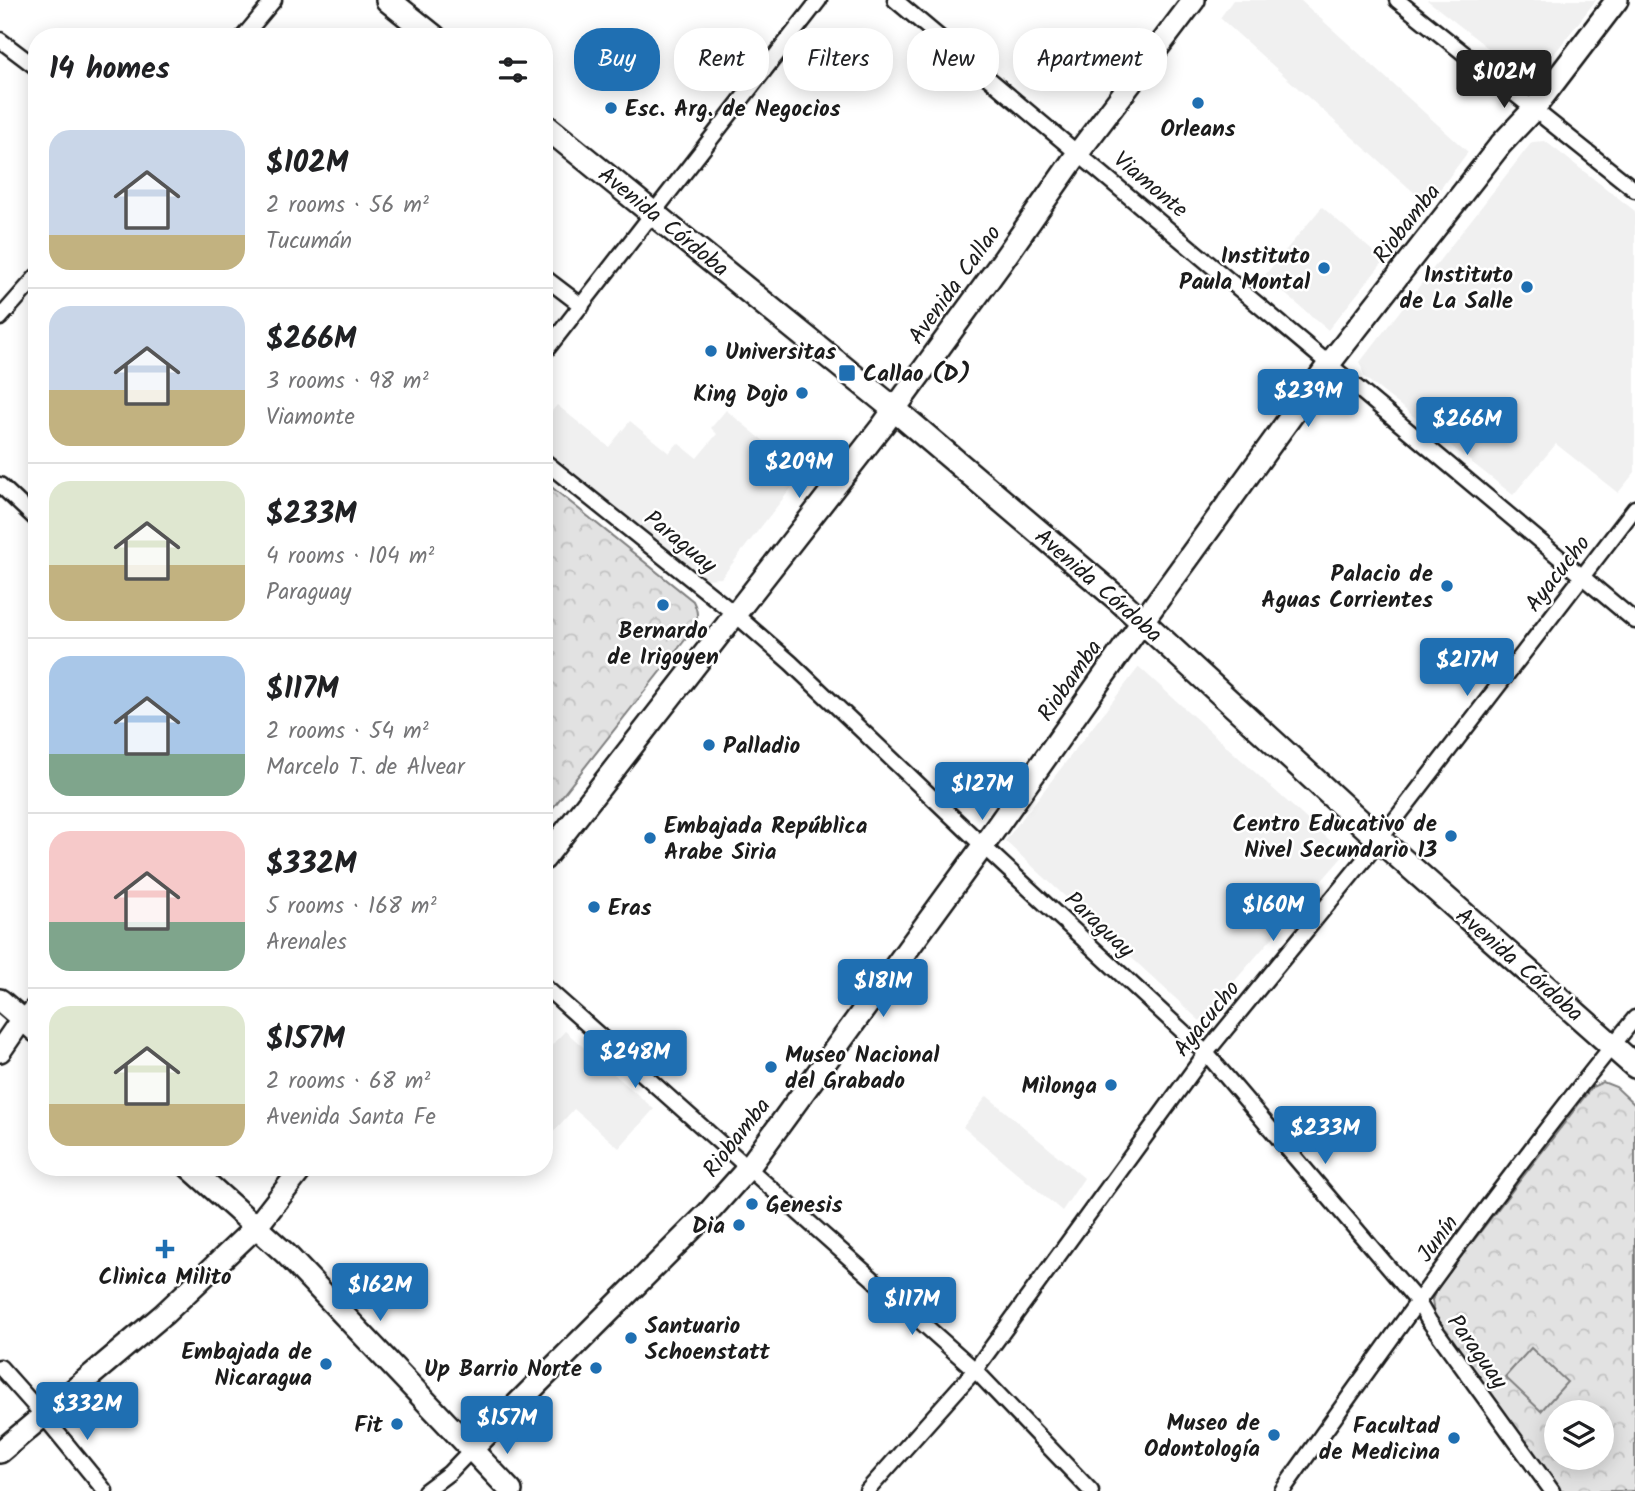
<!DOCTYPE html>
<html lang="en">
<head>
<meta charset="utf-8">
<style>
  :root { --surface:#fff; --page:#f6f6f6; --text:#202124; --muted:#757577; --line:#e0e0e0; --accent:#1f6fb2 }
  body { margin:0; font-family:Kalam,sans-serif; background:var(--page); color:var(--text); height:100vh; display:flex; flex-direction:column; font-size:26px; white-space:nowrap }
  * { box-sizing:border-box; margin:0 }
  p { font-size:23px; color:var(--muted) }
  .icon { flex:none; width:38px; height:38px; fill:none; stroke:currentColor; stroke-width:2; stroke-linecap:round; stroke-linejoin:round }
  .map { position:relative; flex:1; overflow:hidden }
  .sheet { position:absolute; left:28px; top:28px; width:525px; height:1148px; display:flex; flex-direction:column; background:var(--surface); border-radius:28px; box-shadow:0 4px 18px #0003 }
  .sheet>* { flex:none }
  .top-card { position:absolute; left:574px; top:28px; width:665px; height:63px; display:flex; gap:14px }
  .tools { position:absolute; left:1544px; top:1400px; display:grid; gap:14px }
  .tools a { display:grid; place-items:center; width:70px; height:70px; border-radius:50%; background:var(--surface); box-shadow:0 4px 18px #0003; font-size:35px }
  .price { position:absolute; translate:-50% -60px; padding:0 16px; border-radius:7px; background:var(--accent); color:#fff; font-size:23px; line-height:46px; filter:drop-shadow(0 2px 4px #0008) }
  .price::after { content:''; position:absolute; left:50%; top:42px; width:21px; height:16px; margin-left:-10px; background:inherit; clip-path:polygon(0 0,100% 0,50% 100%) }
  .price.selected { background:#222; color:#fff }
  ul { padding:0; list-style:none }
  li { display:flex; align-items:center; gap:21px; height:175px; padding:0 21px }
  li+li { border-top:2px solid var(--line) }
  li span { display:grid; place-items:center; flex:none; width:196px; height:140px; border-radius:21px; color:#555 }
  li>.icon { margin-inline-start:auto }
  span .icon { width:84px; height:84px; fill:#fffc; stroke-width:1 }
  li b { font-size:30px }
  h2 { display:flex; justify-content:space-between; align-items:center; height:84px; padding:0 21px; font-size:30px }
  .tag { padding:0 24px; border-radius:28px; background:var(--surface); box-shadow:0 4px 18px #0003; font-size:24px; line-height:63px }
  .tag.selected { background:var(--accent); color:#fff }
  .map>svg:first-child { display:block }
  .built { fill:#f0f0f0 }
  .park { fill:url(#park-crowns); stroke:#7f7f7f; stroke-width:2; fill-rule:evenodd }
  .pitch { fill:#e2e2e2; stroke:#7f7f7f; stroke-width:2 }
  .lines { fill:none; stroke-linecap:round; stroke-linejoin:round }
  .street-casing { stroke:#1c1c1c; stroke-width:19 }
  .secondary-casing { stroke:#1c1c1c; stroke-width:26 }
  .primary-casing { stroke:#1c1c1c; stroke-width:28 }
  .street { stroke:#fff; stroke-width:14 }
  .secondary { stroke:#fff; stroke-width:21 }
  .primary { stroke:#fff; stroke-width:23 }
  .poi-dot { fill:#1f6fb2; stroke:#fff; stroke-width:2.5 }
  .labels { text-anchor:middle; stroke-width:5; stroke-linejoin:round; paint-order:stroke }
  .poi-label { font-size:23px; font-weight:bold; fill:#1c1c1c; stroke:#fff; text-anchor:end }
  .street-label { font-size:23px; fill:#1c1c1c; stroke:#fff }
</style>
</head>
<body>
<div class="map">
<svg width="1635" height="1491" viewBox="0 0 1635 1491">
  <defs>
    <pattern id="park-crowns" width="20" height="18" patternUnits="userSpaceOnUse" patternTransform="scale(1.75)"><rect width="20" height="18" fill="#e2e2e2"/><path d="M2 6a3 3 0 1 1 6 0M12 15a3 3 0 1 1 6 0" fill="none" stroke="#c1c1c1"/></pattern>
  </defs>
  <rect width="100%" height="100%" fill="#fff"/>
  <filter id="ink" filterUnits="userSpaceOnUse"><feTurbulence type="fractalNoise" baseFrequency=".0143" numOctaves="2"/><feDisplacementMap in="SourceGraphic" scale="14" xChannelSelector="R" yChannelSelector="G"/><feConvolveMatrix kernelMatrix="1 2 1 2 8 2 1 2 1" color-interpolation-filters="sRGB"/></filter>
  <g filter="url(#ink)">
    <!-- built -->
    <path class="built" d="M1233,0H1300L1468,152L1428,205L1220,18Z
      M1427,0H1596L1540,72L1525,77Z
      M1545,141L1635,211V472L1618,493L1556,444L1513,495L1364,377L1360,362L1532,142Z
      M1322,207L1384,261L1328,330L1264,276Z
      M557,405L609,447L630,421L669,453L678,443L697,458L717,434L711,428L726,410L803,473L721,578L706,579L544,451V421Z
      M1139,667L1345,854L1200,1021L1005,841Z
      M565,1031L654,1109L619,1148L574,1109L544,1142V1054Z
      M987,1096L1084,1178L1062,1211L963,1127Z"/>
    <!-- park -->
    <path class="park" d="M544,481L693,601C699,613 698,619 692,631L544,819Z
      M1603,1082L1616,1087L1635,1105V1491H1561L1434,1315L1432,1300L1437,1288L1592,1087ZM1556,1412H1601V1458H1556Z"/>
    <!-- pitch -->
    <path class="pitch" d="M1531,1348L1567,1382L1541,1411L1505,1377Z"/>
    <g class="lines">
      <!-- street casing -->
      <g class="street-casing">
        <path id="street" d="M895,0L1635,621
          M1397,0L1635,190
          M243,37L274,0
          M0,40L37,68
          M544,277L582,306
          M0,318L37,276
          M544,353L819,0
          M544,461L736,615L791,663L983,846L1206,1053L1418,1302L1429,1321L1552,1491
          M0,485L37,520
          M544,986L975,1370L1091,1491
          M22,1019L37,1002
          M0,1367L42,1414L105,1491
          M425,1491L449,1473L472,1449
          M867,1491L975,1370L1206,1053L1368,855L1635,508
          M1282,1491C1396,1331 1510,1170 1635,1018"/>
      </g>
      <!-- secondary casing -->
      <g class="secondary-casing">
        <path id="secondary" d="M544,859L883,425L1001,263L1078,153L1194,0
          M0,1000L37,1032
          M0,1051L22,1019
          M189,1167L286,1254L511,1491
          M472,1449L709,1212L749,1167L983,846L1132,636L1329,364L1501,144L1533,110L1617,0
          M0,1452L164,1314L257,1226L303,1167"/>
      </g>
      <!-- primary casing -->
      <g class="primary-casing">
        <path id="primary" d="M388,0L434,37
          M544,125L894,409L1119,600L1380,840L1635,1066"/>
      </g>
      <!-- street -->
      <use href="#street" class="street"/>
      <!-- secondary -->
      <use href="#secondary" class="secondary"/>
      <!-- primary -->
      <use href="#primary" class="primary"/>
    </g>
  </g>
  <!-- markers -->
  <g class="poi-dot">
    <circle cx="1198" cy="103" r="7"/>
    <circle cx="611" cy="108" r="7"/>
    <circle cx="1324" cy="268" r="7"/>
    <circle cx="1527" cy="287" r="7"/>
    <circle cx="711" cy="351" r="7"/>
    <rect x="838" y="364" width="18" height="18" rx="3.5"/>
    <circle cx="802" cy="393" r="7"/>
    <circle cx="1447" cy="586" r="7"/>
    <circle cx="663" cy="605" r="7"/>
    <circle cx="709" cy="745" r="7"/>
    <circle cx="1451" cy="836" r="7"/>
    <circle cx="650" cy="838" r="7"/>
    <circle cx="594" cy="907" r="7"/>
    <circle cx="771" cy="1067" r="7"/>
    <circle cx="1111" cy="1085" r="7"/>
    <circle cx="752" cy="1204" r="7"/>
    <circle cx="739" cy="1225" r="7"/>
    <path d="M161.5 1238.5h7v7h7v7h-7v7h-7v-7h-7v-7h7z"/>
    <circle cx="631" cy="1338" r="7"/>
    <circle cx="326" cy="1364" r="7"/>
    <circle cx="596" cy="1368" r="7"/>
    <circle cx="397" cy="1424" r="7"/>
    <circle cx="1274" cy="1435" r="7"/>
    <circle cx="1454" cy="1438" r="7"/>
  </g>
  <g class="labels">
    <!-- poi labels -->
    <g class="poi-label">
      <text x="625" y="116" text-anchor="start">Esc. Arg. de Negocios</text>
      <text x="1198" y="136" text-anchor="middle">Orleans</text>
      <text x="1310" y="263">Instituto<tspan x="1310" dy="26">Paula Montal</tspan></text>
      <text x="1513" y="282">Instituto<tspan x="1513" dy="26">de La Salle</tspan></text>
      <text x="725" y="359" text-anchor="start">Universitas</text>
      <text x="863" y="381" text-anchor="start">Callao (D)</text>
      <text x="788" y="401">King Dojo</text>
      <text x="1433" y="581">Palacio de<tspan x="1433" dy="26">Aguas Corrientes</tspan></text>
      <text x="663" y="638" text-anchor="middle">Bernardo<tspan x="663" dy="26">de Irigoyen</tspan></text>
      <text x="723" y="753" text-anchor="start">Palladio</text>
      <text x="1437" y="831">Centro Educativo de<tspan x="1437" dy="26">Nivel Secundario 13</tspan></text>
      <text x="664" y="833" text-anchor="start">Embajada República<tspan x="664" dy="26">Arabe Siria</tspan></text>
      <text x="608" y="915" text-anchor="start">Eras</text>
      <text x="785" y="1062" text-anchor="start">Museo Nacional<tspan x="785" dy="26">del Grabado</tspan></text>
      <text x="1097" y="1093">Milonga</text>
      <text x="766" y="1212" text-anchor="start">Genesis</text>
      <text x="725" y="1233">Dia</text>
      <text x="165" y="1284" text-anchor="middle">Clinica Milito</text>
      <text x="645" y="1333" text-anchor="start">Santuario<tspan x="645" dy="26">Schoenstatt</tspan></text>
      <text x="312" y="1359">Embajada de<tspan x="312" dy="26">Nicaragua</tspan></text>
      <text x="582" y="1376">Up Barrio Norte</text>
      <text x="1260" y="1430">Museo de<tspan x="1260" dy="26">Odontología</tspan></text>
      <text x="383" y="1432">Fit</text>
      <text x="1440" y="1433">Facultad<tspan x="1440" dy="26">de Medicina</tspan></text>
    </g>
    <!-- street labels -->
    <g class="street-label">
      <text transform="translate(1151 184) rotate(40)" y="8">Viamonte</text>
      <text transform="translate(664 221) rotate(39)" y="8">Avenida Córdoba</text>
      <text transform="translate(1406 223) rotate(-52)" y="8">Riobamba</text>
      <text transform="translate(954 284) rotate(-54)" y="8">Avenida Callao</text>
      <text transform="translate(681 541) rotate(39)" y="8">Paraguay</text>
      <text transform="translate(1557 573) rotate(-52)" y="8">Ayacucho</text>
      <text transform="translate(1099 585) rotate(41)" y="8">Avenida Córdoba</text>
      <text transform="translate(1069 680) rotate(-55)" y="8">Riobamba</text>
      <text transform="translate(1100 924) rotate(43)" y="8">Paraguay</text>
      <text transform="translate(1520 964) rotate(41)" y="8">Avenida Córdoba</text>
      <text transform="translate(1206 1018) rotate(-51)" y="8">Ayacucho</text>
      <text transform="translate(736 1137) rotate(-52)" y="8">Riobamba</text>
      <text transform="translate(1437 1238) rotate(-53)" y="8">Junín</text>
      <text transform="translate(1478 1351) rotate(54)" y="8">Paraguay</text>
    </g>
  </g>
</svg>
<div class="tools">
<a><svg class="icon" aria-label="layers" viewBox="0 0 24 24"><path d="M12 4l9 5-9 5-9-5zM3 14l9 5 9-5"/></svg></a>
</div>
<b class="price selected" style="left:1504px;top:110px">$102M</b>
<b class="price" style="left:1308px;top:429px">$239M</b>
<b class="price" style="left:1467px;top:457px">$266M</b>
<b class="price" style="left:799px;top:500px">$209M</b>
<b class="price" style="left:1467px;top:698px">$217M</b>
<b class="price" style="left:982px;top:822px">$127M</b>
<b class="price" style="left:1273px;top:943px">$160M</b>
<b class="price" style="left:883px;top:1019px">$181M</b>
<b class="price" style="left:635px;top:1090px">$248M</b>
<b class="price" style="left:1325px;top:1166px">$233M</b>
<b class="price" style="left:380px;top:1323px">$162M</b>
<b class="price" style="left:912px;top:1337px">$117M</b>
<b class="price" style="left:87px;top:1442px">$332M</b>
<b class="price" style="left:507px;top:1456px">$157M</b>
<div class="top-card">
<a class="tag selected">Buy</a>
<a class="tag">Rent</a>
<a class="tag">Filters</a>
<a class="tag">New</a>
<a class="tag">Apartment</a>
</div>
<section class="sheet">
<h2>14 homes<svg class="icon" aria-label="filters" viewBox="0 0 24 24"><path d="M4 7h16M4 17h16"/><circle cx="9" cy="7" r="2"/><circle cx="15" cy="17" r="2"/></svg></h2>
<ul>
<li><span style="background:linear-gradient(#c9d6e8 75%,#c2b280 0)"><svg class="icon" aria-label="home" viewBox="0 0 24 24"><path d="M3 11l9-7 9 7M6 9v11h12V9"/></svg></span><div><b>$102M</b><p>2 rooms · 56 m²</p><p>Tucumán</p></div></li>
<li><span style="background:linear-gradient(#c9d6e8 60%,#c2b280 0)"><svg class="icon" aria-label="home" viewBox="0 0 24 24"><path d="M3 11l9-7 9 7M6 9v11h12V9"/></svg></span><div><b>$266M</b><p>3 rooms · 98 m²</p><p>Viamonte</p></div></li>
<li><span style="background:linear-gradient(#dfe7d0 60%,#c2b280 0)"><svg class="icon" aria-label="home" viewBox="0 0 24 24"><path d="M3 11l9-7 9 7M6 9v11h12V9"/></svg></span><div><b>$233M</b><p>4 rooms · 104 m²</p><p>Paraguay</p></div></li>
<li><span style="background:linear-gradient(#a9c7e8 70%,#7fa58c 0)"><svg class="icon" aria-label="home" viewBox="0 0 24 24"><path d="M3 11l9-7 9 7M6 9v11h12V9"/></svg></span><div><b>$117M</b><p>2 rooms · 54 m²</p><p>Marcelo T. de Alvear</p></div></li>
<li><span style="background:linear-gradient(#f6c9c9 65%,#7fa58c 0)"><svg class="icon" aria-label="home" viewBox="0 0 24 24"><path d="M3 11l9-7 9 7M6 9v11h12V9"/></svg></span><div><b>$332M</b><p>5 rooms · 168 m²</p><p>Arenales</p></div></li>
<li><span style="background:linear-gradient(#dfe7d0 70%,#c2b280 0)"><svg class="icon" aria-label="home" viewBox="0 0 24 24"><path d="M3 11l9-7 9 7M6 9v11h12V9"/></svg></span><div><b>$157M</b><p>2 rooms · 68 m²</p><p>Avenida Santa Fe</p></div></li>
</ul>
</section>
</div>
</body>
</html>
